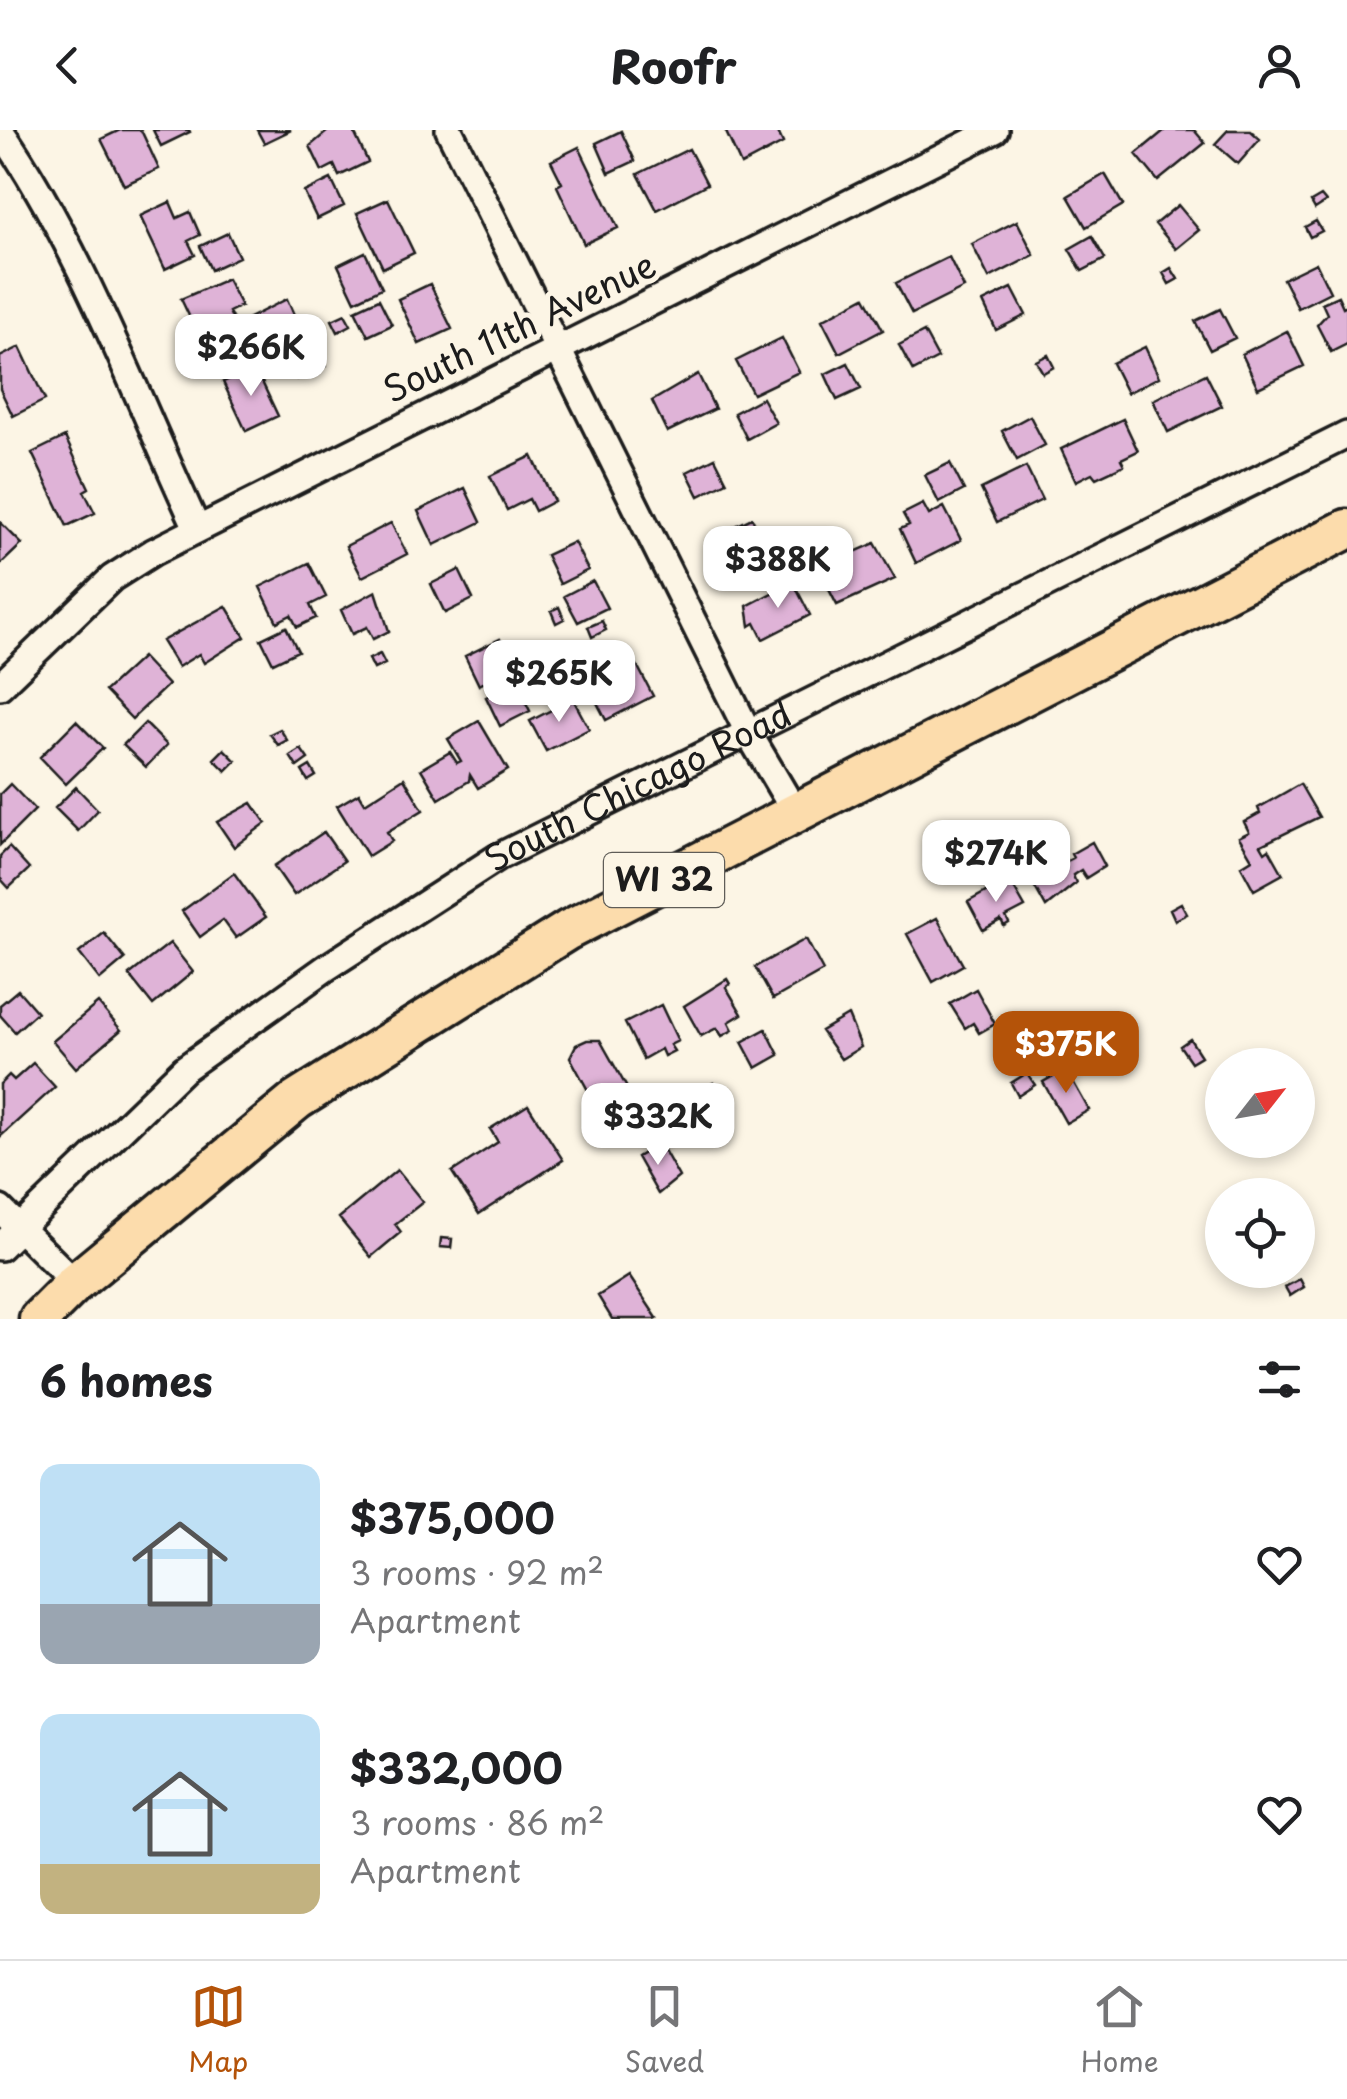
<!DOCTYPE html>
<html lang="en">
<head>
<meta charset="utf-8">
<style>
  :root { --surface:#fff; --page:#f6f6f6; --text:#202124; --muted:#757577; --line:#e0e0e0; --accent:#b45309 }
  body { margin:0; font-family:"Playpen Sans",sans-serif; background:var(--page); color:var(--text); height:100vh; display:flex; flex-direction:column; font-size:38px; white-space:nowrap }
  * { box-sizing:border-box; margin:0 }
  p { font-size:32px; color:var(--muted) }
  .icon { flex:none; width:55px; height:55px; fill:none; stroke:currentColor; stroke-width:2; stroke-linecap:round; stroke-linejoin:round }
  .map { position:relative; height:1189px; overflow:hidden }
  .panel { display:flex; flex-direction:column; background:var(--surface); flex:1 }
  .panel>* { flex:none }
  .needle { width:65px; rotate:59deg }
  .controls { position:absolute; left:1205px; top:918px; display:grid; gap:20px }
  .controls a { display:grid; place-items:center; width:110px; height:110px; border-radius:50%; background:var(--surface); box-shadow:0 5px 15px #0003; font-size:50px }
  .price { position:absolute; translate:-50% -85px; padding:0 22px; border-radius:20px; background:#fff; color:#222; font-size:32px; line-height:65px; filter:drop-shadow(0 2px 5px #0008) }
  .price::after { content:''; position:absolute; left:50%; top:60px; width:30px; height:22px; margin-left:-15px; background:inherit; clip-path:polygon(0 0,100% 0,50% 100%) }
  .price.selected { background:var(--accent); color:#fff }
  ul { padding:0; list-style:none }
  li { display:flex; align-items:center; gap:30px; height:250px; padding:0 40px }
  li span { display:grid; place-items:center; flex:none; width:280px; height:200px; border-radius:20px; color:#555 }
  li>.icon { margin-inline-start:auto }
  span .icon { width:120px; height:120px; fill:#fffc; stroke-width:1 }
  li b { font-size:42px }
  h2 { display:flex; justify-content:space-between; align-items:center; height:120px; padding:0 40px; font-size:42px }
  header { display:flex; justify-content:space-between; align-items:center; height:130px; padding:0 40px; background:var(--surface); font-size:45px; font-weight:700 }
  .tabs { display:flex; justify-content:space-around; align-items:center; height:140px; border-top:2px solid var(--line); background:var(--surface); font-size:28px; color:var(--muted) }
  .tabs a { display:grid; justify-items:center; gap:5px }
  .tabs .selected { color:var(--accent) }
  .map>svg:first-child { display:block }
  .building { fill:#dfb3d7; stroke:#1c1c1c; stroke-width:2.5 }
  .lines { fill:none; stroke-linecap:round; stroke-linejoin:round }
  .street-casing { stroke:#1c1c1c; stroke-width:32 }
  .primary-casing { stroke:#1c1c1c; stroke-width:45 }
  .street { stroke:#fcf5e5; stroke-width:25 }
  .primary { stroke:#fcdcac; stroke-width:38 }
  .labels { text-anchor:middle; stroke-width:10; stroke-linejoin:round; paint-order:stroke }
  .shield { fill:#fcf5e5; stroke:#5f5d58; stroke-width:2.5 }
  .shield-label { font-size:32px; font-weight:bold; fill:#1c1c1c }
  .street-label { font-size:35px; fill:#1c1c1c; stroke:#fcf5e5 }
</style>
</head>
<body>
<header><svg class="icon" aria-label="back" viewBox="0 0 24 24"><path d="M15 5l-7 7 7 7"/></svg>Roofr<svg class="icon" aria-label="person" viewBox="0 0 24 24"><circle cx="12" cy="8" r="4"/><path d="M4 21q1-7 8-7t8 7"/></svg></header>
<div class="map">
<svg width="1347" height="1189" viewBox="0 0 1347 1189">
  <rect width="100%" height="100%" fill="#fcf5e5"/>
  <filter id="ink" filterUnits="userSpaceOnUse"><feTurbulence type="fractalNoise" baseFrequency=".01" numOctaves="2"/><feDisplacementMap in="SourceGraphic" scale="20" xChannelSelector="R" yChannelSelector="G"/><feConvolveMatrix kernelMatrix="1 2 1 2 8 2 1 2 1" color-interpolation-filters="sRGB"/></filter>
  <g filter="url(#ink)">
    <!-- building -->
    <path class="building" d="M120,0H141L159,39L124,55L101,9Z
      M153,0H189L190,2L161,16Z
      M257,0H291L264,13Z
      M329,0H353L368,32L339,46L334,35L322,41L310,16Z
      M730,0H777L783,13L741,35L726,2Z
      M1165,0H1194L1205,13L1158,51L1136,24Z
      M1228,0H1250L1260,9L1238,34L1215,14Z
      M621,1L635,31L609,43L596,13Z
      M579,17L618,98L584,114L557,56L562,53L551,31Z
      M689,19L707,54L657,80L638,44Z
      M1105,44L1123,75L1086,97L1068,66Z
      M331,49L344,76L317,89L304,62Z
      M1321,66L1326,72L1315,79L1311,72Z
      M388,69L414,123L383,138L357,83Z
      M170,72L177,88L190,82L200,105L188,111L195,125L165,139L140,86Z
      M1178,75L1199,100L1176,119L1155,94Z
      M1017,91L1034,125L989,148L972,114Z
      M1316,91L1322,101L1310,107L1305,97Z
      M228,103L239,127L211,140L200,116Z
      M1092,106L1105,129L1082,141L1069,119Z
      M365,122L382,158L355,171L338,135Z
      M949,127L964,158L912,184L896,153Z
      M1316,133L1330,162L1298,178L1283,149Z
      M1171,138L1178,149L1169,154L1163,143Z
      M227,149L241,176L229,182L237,198L203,215L181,169Z
      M430,154L452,199L419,214L398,169Z
      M1012,158L1026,185L996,200L983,172Z
      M1338,166L1343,177L1347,175V214L1331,222L1317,195L1327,184L1322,173Z
      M865,167L883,200L839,223L822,190Z
      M287,169L298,194L256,214L245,190Z
      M379,169L392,195L368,206L355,180Z
      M1220,179L1235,208L1210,220L1195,191Z
      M345,184L351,195L338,202L332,190Z
      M1287,201L1304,236L1258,258L1242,224Z
      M924,202L938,228L913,241L899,215Z
      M782,208L799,242L753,264L736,231Z
      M314,211L326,236L297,249L286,225Z
      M20,217L45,270L13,286L0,259V227Z
      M1145,217L1159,247L1127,263L1112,233Z
      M1048,225L1054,237L1043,243L1036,231Z
      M848,233L861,259L837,270L825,244Z
      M255,237L278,286L246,301L223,252Z
      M698,244L715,279L667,302L652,271Z
      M1206,244L1222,276L1168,302L1153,270Z
      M762,268L776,293L747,309L734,283Z
      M1030,286L1045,315L1017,330L1002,301Z
      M1123,289L1138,321L1121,329L1124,335L1096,348L1092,343L1076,351L1061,319Z
      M65,307L89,358L84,361L95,383L67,396L32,323Z
      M532,326L554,371L535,381L529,369L507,380L490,346Z
      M715,328L727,352L699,366L687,342Z
      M950,333L964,360L939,373L925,345Z
      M1026,337L1042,370L997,392L981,359Z
      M465,358L481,392L434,415L418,381Z
      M923,374L929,385L944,377L961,410L916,433L900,399L909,395L903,384Z
      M752,388L765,415L735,430L721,403Z
      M0,392L22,414L0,435Z
      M391,393L407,424L362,447L346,416Z
      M574,412L588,440L560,454L546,425Z
      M875,413L895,449L837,475L818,438Z
      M309,433L326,467L310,475L316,488L297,497L291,485L277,492L260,457Z
      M459,440L473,469L445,483L431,454Z
      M593,451L607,478L578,492L564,466Z
      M793,452L810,485L763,509L755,493L750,496L747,476Z
      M376,461L389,501L373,509L367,497L352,504L341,480Z
      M226,476L245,507L204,533L199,524L178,537L162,511Z
      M559,477L564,489L556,493L551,481Z
      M602,491L606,500L592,507L588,497Z
      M286,497L298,521L273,533L261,509Z
      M500,509L514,537L479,555L465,526Z
      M380,524L385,534L374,539L369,529Z
      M142,527L168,555L132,589L105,561Z
      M637,535L653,566L606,590L590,559Z
      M516,552L530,581L500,596L486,567Z
      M573,569L589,599L546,621L530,591Z
      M76,591L103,618L66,654L40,627Z
      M479,591L508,640L478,658L470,645L469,651L439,669L421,639L450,622L457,633L461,631L448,609Z
      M145,593L167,615L146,637L123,615Z
      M280,599L287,610L278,615L270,604Z
      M224,619L236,631L226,641L214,629Z
      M301,619L308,629L297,637L290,626Z
      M310,636L316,646L308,651L302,641Z
      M404,648L423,680L387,702L392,711L368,726L337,676L359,663L365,673Z
      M10,654L35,680L0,715V664Z
      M1300,654L1319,687L1261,715L1265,722L1269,719L1283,744L1254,760L1241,736L1252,729L1239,707L1249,702L1244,692L1260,683L1258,678Z
      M76,657L98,680L78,701L55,678Z
      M252,673L266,693L234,717L217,692Z
      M324,702L344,731L294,765L274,736Z
      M1092,712L1105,736L1086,748L1081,740L1073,745L1076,753L1046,777L1026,741L1055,719L1067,731L1073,728L1071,724Z
      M9,717L29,739L9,758L0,748V726Z
      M234,743L266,787L236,808L223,790L200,807L182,781Z
      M1009,749L1025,777L1006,787L1009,793L1004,796L1001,790L983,800L968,772Z
      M1181,773L1187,784L1175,790L1170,779Z
      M937,788L963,835L933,852L907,804Z
      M104,803L125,829L100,850L79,823Z
      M806,809L823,841L773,869L755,837Z
      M170,813L193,842L153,875L129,845Z
      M727,849L730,854L726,857L742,884L729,892L733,900L722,906L717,898L701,906L684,876Z
      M976,859L995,894L979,903L973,893L965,898L950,874Z
      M18,860L37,882L15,902L0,885V875Z
      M98,873L121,900L76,938L53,911Z
      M661,875L678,911L670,915L674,921L664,926L661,919L643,929L625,893Z
      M848,885L861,917L841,929L821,901Z
      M1040,893L1062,931L1038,944L1017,906Z
      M766,899L779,925L756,938L742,912Z
      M1190,909L1201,926L1191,932L1180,916Z
      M587,910H600L627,958L606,976L603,971L596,975L570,927L576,915Z
      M33,933L55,957L0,1007V954L9,945L14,950Z
      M1066,939L1089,980L1066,993L1043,952Z
      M1027,943L1035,955L1018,966L1011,953Z
      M713,953L732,985L709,999L690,967Z
      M528,975L563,1030L479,1084L452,1042L498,1012L490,999Z
      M660,1013L679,1047L658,1064L637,1027Z
      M397,1040L423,1072L395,1094L401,1102L371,1127L339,1088Z
      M441,1108L452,1109L451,1118L440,1117Z
      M629,1146L657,1188L655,1189H612L598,1166Z
      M1300,1149L1304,1157L1290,1166L1285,1157Z"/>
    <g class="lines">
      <!-- street casing -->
      <g class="street-casing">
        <g id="street">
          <path d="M0,0C82,119 136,267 197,398"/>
          <path d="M449,0L749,604L795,682"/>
          <path d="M0,556L112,448L153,422L995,0"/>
          <path d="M0,1079L75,1153"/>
          <path id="s1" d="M0,1117L184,939L326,838L498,727L1347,305"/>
        </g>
      </g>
      <!-- primary casing -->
      <g class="primary-casing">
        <path id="primary" d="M39,1189L75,1153L297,970L568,800L1347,399"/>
      </g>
      <!-- street -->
      <use href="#street" class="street"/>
      <!-- primary -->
      <use href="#primary" class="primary"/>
    </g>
  </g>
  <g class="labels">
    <!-- shield labels -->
    <rect class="shield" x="604" y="723" width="120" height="54" rx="8"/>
    <g class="shield-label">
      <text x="664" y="761">WI 32</text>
    </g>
    <!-- street labels -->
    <g class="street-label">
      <text transform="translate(520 198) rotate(-26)" y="12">South 11th Avenue</text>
      <text dy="12" stroke="none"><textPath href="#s1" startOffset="792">South Chicago Road</textPath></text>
    </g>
  </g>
</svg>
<div class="controls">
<a><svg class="needle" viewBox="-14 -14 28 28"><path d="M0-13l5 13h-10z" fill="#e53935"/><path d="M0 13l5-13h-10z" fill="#757577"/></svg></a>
<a><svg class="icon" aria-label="locate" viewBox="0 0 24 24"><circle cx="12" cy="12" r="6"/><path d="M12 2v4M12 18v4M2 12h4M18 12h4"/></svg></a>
</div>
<b class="price" style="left:251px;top:269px">$266K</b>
<b class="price" style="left:778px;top:481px">$388K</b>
<b class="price" style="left:559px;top:595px">$265K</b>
<b class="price" style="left:996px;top:775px">$274K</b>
<b class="price selected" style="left:1066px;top:966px">$375K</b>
<b class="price" style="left:658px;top:1038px">$332K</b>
</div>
<section class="panel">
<h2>6 homes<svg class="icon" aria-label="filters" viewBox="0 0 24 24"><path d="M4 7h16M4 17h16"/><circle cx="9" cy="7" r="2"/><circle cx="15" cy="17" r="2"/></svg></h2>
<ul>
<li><span style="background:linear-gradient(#bfe0f5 70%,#9aa5b1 0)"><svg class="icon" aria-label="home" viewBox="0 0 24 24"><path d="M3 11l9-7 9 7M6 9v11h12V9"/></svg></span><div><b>$375,000</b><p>3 rooms · 92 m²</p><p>Apartment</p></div><svg class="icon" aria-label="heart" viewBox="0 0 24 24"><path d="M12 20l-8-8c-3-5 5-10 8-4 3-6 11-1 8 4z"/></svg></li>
<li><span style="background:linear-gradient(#bfe0f5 75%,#c2b280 0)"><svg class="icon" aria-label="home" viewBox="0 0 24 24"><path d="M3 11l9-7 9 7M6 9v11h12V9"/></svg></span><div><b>$332,000</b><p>3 rooms · 86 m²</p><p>Apartment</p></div><svg class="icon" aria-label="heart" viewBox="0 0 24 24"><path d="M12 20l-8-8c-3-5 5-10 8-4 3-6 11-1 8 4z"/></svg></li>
</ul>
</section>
<nav class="tabs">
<a class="selected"><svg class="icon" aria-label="map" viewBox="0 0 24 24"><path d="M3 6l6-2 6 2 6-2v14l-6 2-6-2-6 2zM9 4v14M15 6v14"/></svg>Map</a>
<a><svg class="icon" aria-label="saved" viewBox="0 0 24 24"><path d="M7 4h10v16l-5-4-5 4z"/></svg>Saved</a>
<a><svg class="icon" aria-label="home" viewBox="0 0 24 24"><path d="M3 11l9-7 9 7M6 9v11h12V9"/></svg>Home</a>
</nav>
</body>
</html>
